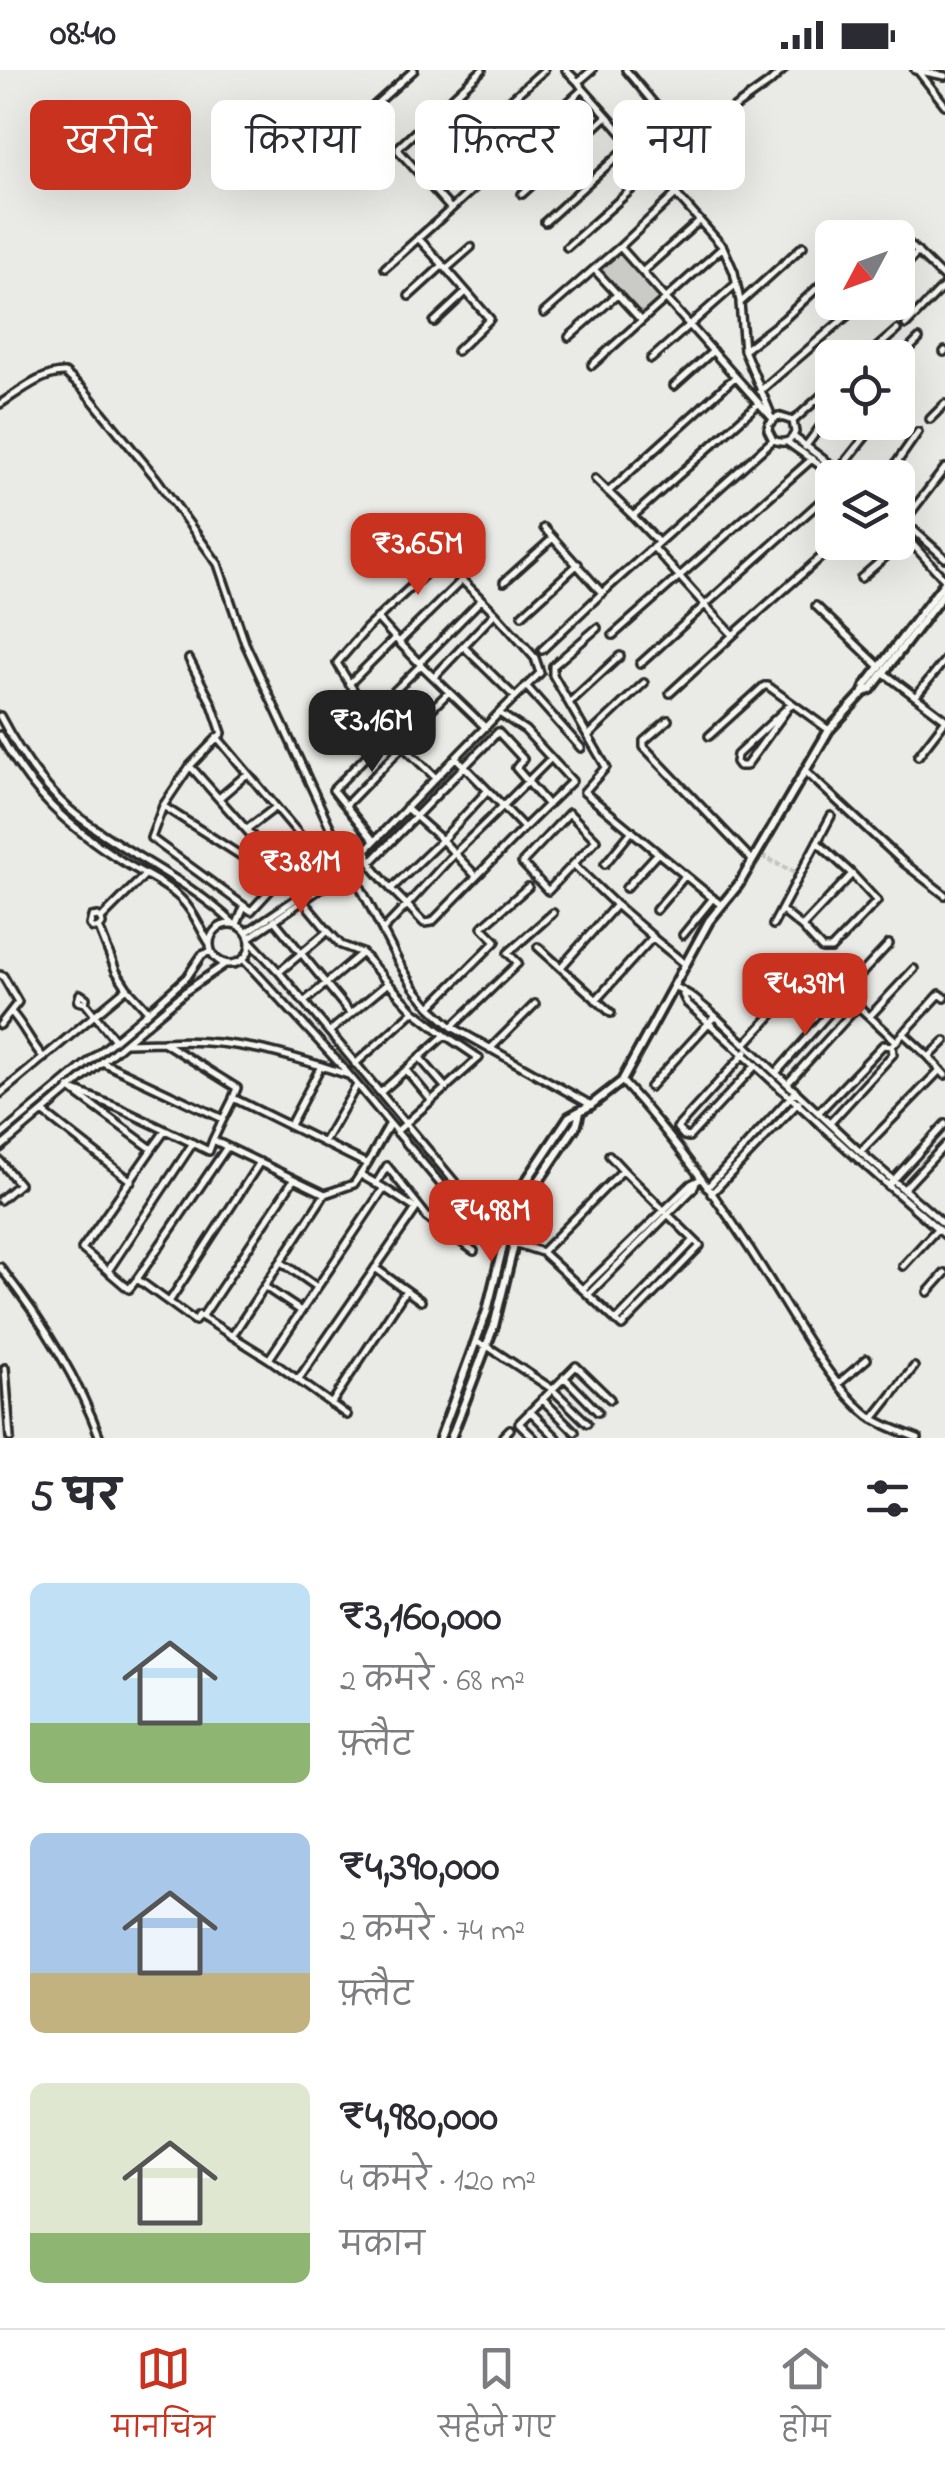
<!DOCTYPE html>
<html lang="hi">
<head>
<meta charset="utf-8">
<style>
  :root { --surface:#fff; --page:#f7f7f7; --text:#2b2b33; --muted:#7c7c81; --line:#e1e1e2; --accent:#c8321e }
  body { margin:0; font-family:"Indie Flower","Playpen Sans Deva",sans-serif; background:var(--page); color:var(--text); height:100vh; display:flex; flex-direction:column; font-size:38px; white-space:nowrap }
  * { box-sizing:border-box; margin:0 }
  p { font-size:32px; color:var(--muted) }
  .icon { flex:none; width:55px; height:55px; fill:none; stroke:currentColor; stroke-width:2; stroke-linecap:round; stroke-linejoin:round }
  .map { position:relative; height:1368px; overflow:hidden }
  .drawer { display:flex; flex-direction:column; background:var(--surface); flex:1 }
  .drawer>* { flex:none }
  .hud { position:absolute; left:30px; top:30px; width:885px; height:90px; display:flex; gap:20px }
  .needle { width:65px; rotate:229deg }
  .controls { position:absolute; left:815px; top:150px; display:grid; gap:20px }
  .controls a { display:grid; place-items:center; width:100px; height:100px; border-radius:15px; background:var(--surface); box-shadow:0 10px 40px #0002; font-size:50px }
  .price { position:absolute; translate:-50% -85px; padding:0 22px; border-radius:20px; background:var(--accent); color:#fff; font-size:32px; line-height:65px; filter:drop-shadow(0 2px 5px #0008) }
  .price::after { content:''; position:absolute; left:50%; top:60px; width:30px; height:22px; margin-left:-15px; background:inherit; clip-path:polygon(0 0,100% 0,50% 100%) }
  .price.active { background:#222; color:#fff }
  ul { padding:0; list-style:none }
  li { display:flex; align-items:center; gap:30px; height:250px; padding:0 30px }
  li span { display:grid; place-items:center; flex:none; width:280px; height:200px; border-radius:15px; color:#555 }
  li>.icon { margin-inline-start:auto }
  span .icon { width:120px; height:120px; fill:#fffc; stroke-width:1 }
  li b { font-size:42px }
  h2 { display:flex; justify-content:space-between; align-items:center; height:120px; padding:0 30px; font-size:42px }
  .chip { padding:0 35px; border-radius:15px; background:var(--surface); box-shadow:0 10px 40px #0002; font-size:35px; line-height:90px }
  .chip.active { background:var(--accent); color:#fff }
  .status { display:flex; justify-content:space-between; align-items:center; height:70px; padding:0 50px; background:var(--surface); direction:ltr }
  .status svg { height:28px; fill:currentColor }
  .dock { display:flex; justify-content:space-around; align-items:center; height:140px; border-top:2px solid var(--line); background:var(--surface); font-size:28px; color:var(--muted) }
  .dock a { display:grid; justify-items:center; gap:5px }
  .dock .active { color:var(--accent) }
  .map>svg:first-child { display:block }
  .green { fill:#cacac7; stroke:#7a7a79; stroke-width:2.5 }
  .lines { fill:none; stroke-linecap:round; stroke-linejoin:round }
  .minor-tunnel { stroke:#c4c4c1; stroke-width:5; stroke-dasharray:5 2.5; stroke-linecap:butt }
  .minor-casing { stroke:#2b2b2b; stroke-width:12 }
  .tertiary-casing { stroke:#2b2b2b; stroke-width:14 }
  .minor { stroke:#f6f6f2; stroke-width:5 }
  .tertiary { stroke:#f6f6f2; stroke-width:6 }
</style>
</head>
<body>
<div class="status"><b>08:40</b><svg viewBox="0 0 49 12"><path d="M0 12V9h3v3zM5 12V6h3v6zM10 12V3h3v9zM15 12V0h3v12zM26 1h20v11H26zM47 4h2v5h-2z"/></svg></div>
<div class="map">
<svg width="945" height="1368" viewBox="0 0 945 1368">
  <rect width="100%" height="100%" fill="#eaeae6"/>
  <filter id="ink" filterUnits="userSpaceOnUse"><feTurbulence type="fractalNoise" baseFrequency=".01" numOctaves="2"/><feDisplacementMap in="SourceGraphic" scale="20" xChannelSelector="R" yChannelSelector="G"/><feConvolveMatrix kernelMatrix="1 2 1 2 8 2 1 2 1" color-interpolation-filters="sRGB"/></filter>
  <g filter="url(#ink)">
    <!-- green -->
    <path class="green" d="M619,181L661,228L642,246L600,199Z"/>
    <g class="lines">
      <!-- minor-tunnel -->
      <path class="minor-tunnel" d="M756,783L800,805"/>
      <!-- minor casing -->
      <g class="minor-casing">
        <path id="minor" d="M482,0L399,77V81L451,139L583,19L578,12L592,0
          M566,0L578,12
          M626,0L676,60
          M915,0L945,6
          M919,2L945,35
          M366,43L414,0
          M423,108L544,0
          M522,124L607,46L583,19
          M676,124L723,177L734,202L740,231
          M545,152L631,74L607,46
          M903,168L945,209
          M567,177L653,100L631,74
          M443,195L490,249L457,281
          M385,198L451,139
          M446,199L471,177
          M594,199L620,177
          M642,202L699,151
          M898,203L918,182
          M409,226L443,195L418,168
          M544,243L594,199L641,250
          M434,252L466,222
          M906,255L945,215
          M569,267L618,224
          M744,280L784,249L832,204
          M944,282L945,281
          M865,288L897,260
          M651,289L735,215
          M898,290L919,269
          M592,295L723,177
          M674,316L713,281
          M760,321L863,232
          M0,334C19,322 43,302 65,303L84,320L156,408L218,494L245,573L329,755L398,891L413,916L430,937L496,871L482,857L528,817
          M770,342L744,280L740,233L803,176
          M773,349L620,177L676,124L653,100L662,89L769,13L783,0
          M930,349L945,334
          M793,351L832,316
          M794,367L848,408
          M787,372L838,408
          M805,377L832,341
          M839,400L877,352
          M886,408L918,362
          M595,409L633,446L759,333
          M832,421L705,535L733,565L838,472
          M608,422L735,307
          M633,446L658,472
          M898,446L945,488
          M898,458L945,510
          M898,459L945,398
          M861,508L907,468
          M504,512L553,468
          M602,523L773,370C783,374 791,373 795,362L793,351L778,346L769,354L768,360L773,370
          M816,536L879,596
          M522,545L578,494
          M613,565L812,389
          M400,571L462,510
          M464,577L515,627
          M542,580L602,523L544,458
          M189,589L212,634L222,663L190,696L307,828
          M419,593L481,530
          M640,594L705,535L653,477
          M421,595L485,657
          M884,603L945,649
          M434,607L495,543
          M644,613L588,666L606,697L584,722L721,835
          M349,614L395,568L377,548
          M526,616L581,678
          M670,623L733,565
          M916,626L945,590
          M569,633L553,605V596L597,558
          M791,634L746,696H739L736,692L737,685Z
          M371,644L421,595L395,568
          M0,646C19,682 43,718 75,744C125,784 186,808 233,853
          M668,650L644,671V677L752,790
          M389,663L365,639L337,593L367,558L441,489L495,543L535,588L540,603L499,643
          M0,665C32,724 66,755 122,791C141,803 165,813 181,829C194,841 200,859 210,874
          M588,666L569,633L620,586
          M709,666L764,616H768L829,660
          M217,667L303,769L276,791
          M398,672L449,622
          M918,686L945,651
          M456,688L503,736L551,688
          M190,696L163,736L151,768L251,841L286,803
          M806,702L904,793L945,825
          M219,728L247,704
          M346,735L403,676
          M163,736L279,810
          M406,738L442,770L476,806
          M569,743L596,770L548,821L522,793Z
          M247,759L276,737
          M374,771L333,720L389,663L436,708
          M817,772L852,804L802,857L822,879H831L877,831L852,804
          M366,780L374,799L391,819
          M371,792L498,662L523,689L516,698L548,735
          M605,794L632,761
          M626,818L658,783
          M303,831L328,861
          M656,840L685,806
          M781,840L802,857
          M101,849L144,806
          M274,850L351,944
          M210 874a20 20 0 1 1 40 0a20 20 0 1 1-40 0Z
          M237,854L244,837
          M773,855L831,746
          M99,858L102,854L101,849L98,846L92,847L90,855L93,858H99L116,901L127,918
          M383,860L407,835L391,819L442,770L487,721
          M247,862L362,784L499,643L525,660L572,711L524,758L503,736L450,788L407,835L424,853L432,852L524,758
          M683,865L713,828
          M250,867L333,810L337,803
          M653,868L685,894
          M251,872L279,902L494,1159L496,1170
          M538,877L611,943
          M244,890L339,993L486,1168L496,1170L503,1176
          M561,897L616,835L574,795
          M279,902L328,861L341,875L362,883
          M0,905L3,906L18,932L0,955
          M674,916L691,926L715,946L857,1079L945,1155
          M846,924L849,917L889,874
          M683,925L687,933L857,1088L945,1165
          M596,930L653,867L616,835
          M304,932L362,883L388,913
          M85,933L86,928L80,924L78,931L85,933L115,970
          M858,936L896,971
          M430,937L452,957L518,893L508,883L553,843
          M414,941L445,965
          M11,942C24,956 31,974 44,988
          M870,946L914,899
          M452,957L591,1035
          M329,962L388,913L414,941L355,994
          M903,963L929,987
          M945,971L929,987L945,1005
          M126,973L163,972
          M746,973L814,899
          M490,979L535,934
          M746,982L677,1058L684,1066L689,1067L756,995
          M420,988L446,1018
          M102,992L223,1049L213,1070L325,1124L354,1114L367,1094
          M406,1000L431,1030
          M776,1003L846,924L858,936L788,1013
          M348,1005C288,984 227,967 163,972L237,1018L233,1028L367,1094L389,1055
          M622,1011C677,1071 726,1140 769,1209C794,1249 832,1317 869,1346C883,1356 902,1362 918,1368
          M650,1017L715,946
          M69,1018L152,1079L82,1179L129,1219L137,1209
          M77,1021L119,1038L209,1081L213,1070
          M380,1023L445,965L479,988L396,1062
          M0,1024L127,918L148,941
          M43,1042L131,1111
          M819,1042L883,975L892,976
          M223,1049L233,1029
          M830,1053L893,984L892,976L940,924L945,928
          M290,1055L321,996
          M0,1066L148,942L187,907L202,885L211,881
          M324,1072L357,1015
          M227,1077L137,1209L195,1251L199,1245L269,1289L347,1345
          M0,1078L186,921L225,894
          M152,1079L165,1061
          M861,1081L940,1000
          M609,1085L624,1101
          M0,1091L19,1114L0,1130
          M376,1114L387,1096L429,1149
          M888,1116L945,1054
          M707,1118L796,1021
          M903,1120L945,1075
          M711,1124L799,1032
          M426,1147L474,1181
          M514,1173L542,1182L621,1102L624,1101L700,1176L622,1256L542,1182
          M281,1192L317,1217
          M903,1196L938,1158
          M0,1197C41,1249 77,1306 100,1368
          M375,1198L421,1231
          M108,1201L193,1073
          M265,1217L301,1241
          M583,1219L691,1114L701,1109
          M928,1222L945,1203
          M589,1224L693,1119L696,1113
          M169,1232L260,1092
          M202,1247L294,1109
          M616,1251L694,1170
          M232,1266L325,1124
          M476,1272L490,1278L552,1319L587,1353
          M269,1289L384,1118L361,1105
          M5,1298L10,1368
          M564,1307L598,1342
          M298,1310L416,1139L384,1118
          M839,1313L867,1289
          M542,1329L575,1362
          M331,1334L406,1220
          M531,1342L557,1368
          M873,1349L914,1297
          M505,1368L503,1366L510,1359
          M534,1368L519,1353L576,1296L610,1329"/>
      </g>
      <!-- tertiary casing -->
      <g class="tertiary-casing">
        <path id="tertiary" d="M863,622L866,615L945,512
          M440,1368L487,1241L507,1159L521,1119L569,1047L591,1035L622,1011L709,851L739,814L829,660L863,623L871,619L945,522
          M451,1368L494,1256L518,1158L528,1130L534,1118L577,1054L580,1042"/>
      </g>
      <!-- minor -->
      <use href="#minor" class="minor"/>
      <!-- tertiary -->
      <use href="#tertiary" class="tertiary"/>
    </g>
  </g>
</svg>
<div class="controls">
<a><svg class="needle" viewBox="-14 -14 28 28"><path d="M0-13l5 13h-10z" fill="#e53935"/><path d="M0 13l5-13h-10z" fill="#7c7c81"/></svg></a>
<a><svg class="icon" aria-label="locate" viewBox="0 0 24 24"><circle cx="12" cy="12" r="6"/><path d="M12 2v4M12 18v4M2 12h4M18 12h4"/></svg></a>
<a><svg class="icon" aria-label="layers" viewBox="0 0 24 24"><path d="M12 4l9 5-9 5-9-5zM3 14l9 5 9-5"/></svg></a>
</div>
<b class="price" style="left:418px;top:528px">₹3.65M</b>
<b class="price active" style="left:372px;top:705px">₹3.16M</b>
<b class="price" style="left:301px;top:846px">₹3.81M</b>
<b class="price" style="left:805px;top:968px">₹4.39M</b>
<b class="price" style="left:491px;top:1195px">₹4.98M</b>
<div class="hud">
<a class="chip active">खरीदें</a>
<a class="chip">किराया</a>
<a class="chip">फ़िल्टर</a>
<a class="chip">नया</a>
</div>
</div>
<section class="drawer">
<h2>5 घर<svg class="icon" aria-label="filters" viewBox="0 0 24 24"><path d="M4 7h16M4 17h16"/><circle cx="9" cy="7" r="2"/><circle cx="15" cy="17" r="2"/></svg></h2>
<ul>
<li><span style="background:linear-gradient(#bfe0f5 70%,#8fb573 0)"><svg class="icon" aria-label="home" viewBox="0 0 24 24"><path d="M3 11l9-7 9 7M6 9v11h12V9"/></svg></span><div><b>₹3,160,000</b><p>2 कमरे · 68 m²</p><p>फ़्लैट</p></div></li>
<li><span style="background:linear-gradient(#a9c7e8 70%,#c2b280 0)"><svg class="icon" aria-label="home" viewBox="0 0 24 24"><path d="M3 11l9-7 9 7M6 9v11h12V9"/></svg></span><div><b>₹4,390,000</b><p>2 कमरे · 74 m²</p><p>फ़्लैट</p></div></li>
<li><span style="background:linear-gradient(#dfe7d0 75%,#8fb573 0)"><svg class="icon" aria-label="home" viewBox="0 0 24 24"><path d="M3 11l9-7 9 7M6 9v11h12V9"/></svg></span><div><b>₹4,980,000</b><p>4 कमरे · 120 m²</p><p>मकान</p></div></li>
</ul>
</section>
<nav class="dock">
<a class="active"><svg class="icon" aria-label="map" viewBox="0 0 24 24"><path d="M3 6l6-2 6 2 6-2v14l-6 2-6-2-6 2zM9 4v14M15 6v14"/></svg>मानचित्र</a>
<a><svg class="icon" aria-label="saved" viewBox="0 0 24 24"><path d="M7 4h10v16l-5-4-5 4z"/></svg>सहेजे गए</a>
<a><svg class="icon" aria-label="home" viewBox="0 0 24 24"><path d="M3 11l9-7 9 7M6 9v11h12V9"/></svg>होम</a>
</nav>
</body>
</html>
